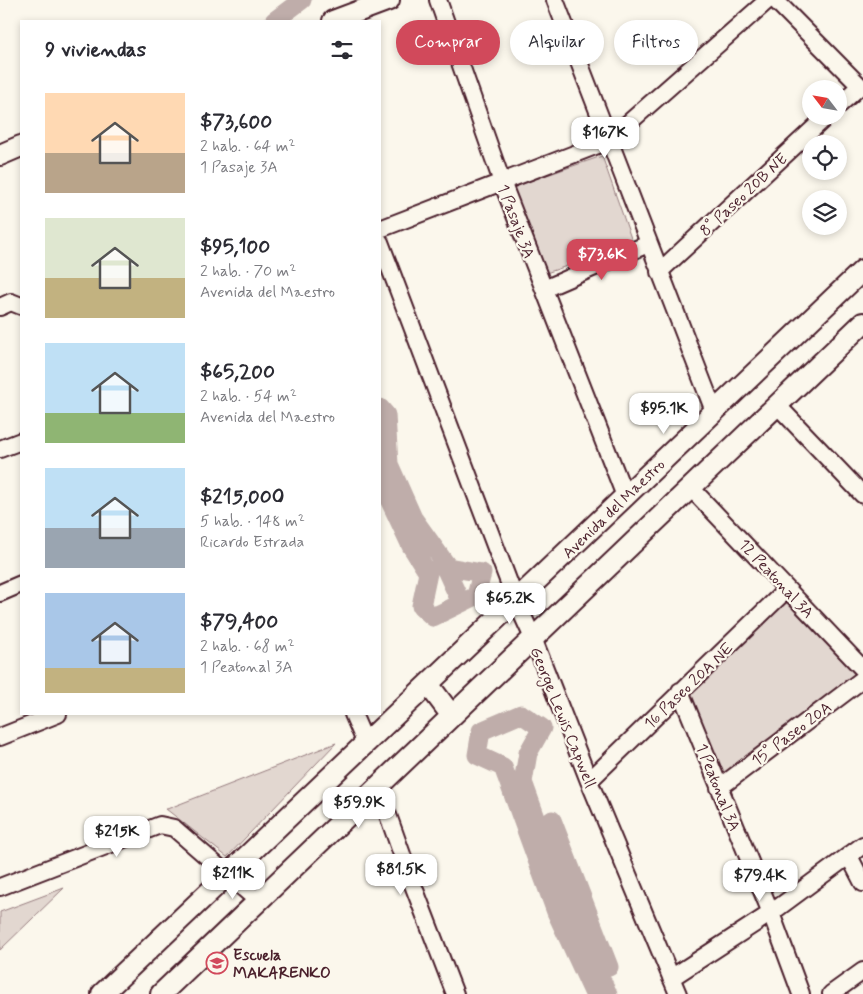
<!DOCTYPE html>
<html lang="es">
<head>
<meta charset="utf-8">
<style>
  :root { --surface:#fff; --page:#f2f2f3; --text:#2b2b33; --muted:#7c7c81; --accent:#d1495b }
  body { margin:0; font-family:Mynerve,sans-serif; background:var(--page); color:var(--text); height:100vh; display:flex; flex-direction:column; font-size:19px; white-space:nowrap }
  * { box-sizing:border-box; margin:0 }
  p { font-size:16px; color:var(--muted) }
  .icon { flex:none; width:28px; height:28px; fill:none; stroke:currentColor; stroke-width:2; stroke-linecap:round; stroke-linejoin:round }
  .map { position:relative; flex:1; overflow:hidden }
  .drawer { position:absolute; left:20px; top:20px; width:361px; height:695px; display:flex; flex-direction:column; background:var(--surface); border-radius:0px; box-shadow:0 2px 8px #0003 }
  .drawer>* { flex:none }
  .top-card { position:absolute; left:396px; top:20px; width:391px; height:45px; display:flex; gap:10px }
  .needle { width:32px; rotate:301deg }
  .buttons { position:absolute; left:802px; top:80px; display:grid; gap:10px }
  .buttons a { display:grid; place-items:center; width:45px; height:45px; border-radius:50%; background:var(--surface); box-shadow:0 2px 8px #0003; font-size:25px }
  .price { position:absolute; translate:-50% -42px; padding:0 11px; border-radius:10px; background:#fff; color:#222; font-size:16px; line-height:32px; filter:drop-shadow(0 1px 2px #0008) }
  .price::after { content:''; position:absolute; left:50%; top:30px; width:15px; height:11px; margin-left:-8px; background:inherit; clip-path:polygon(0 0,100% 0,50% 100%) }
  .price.on { background:var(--accent); color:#fff }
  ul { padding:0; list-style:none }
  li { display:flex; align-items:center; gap:15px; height:125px; padding:0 25px }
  li span { display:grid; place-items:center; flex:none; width:140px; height:100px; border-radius:0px; color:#555 }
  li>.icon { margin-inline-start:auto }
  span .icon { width:60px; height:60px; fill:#fffc; stroke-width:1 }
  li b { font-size:21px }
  h2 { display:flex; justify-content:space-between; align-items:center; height:60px; padding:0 25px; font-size:21px }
  .pill { padding:0 18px; border-radius:22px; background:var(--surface); box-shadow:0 2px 8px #0003; font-size:18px; line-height:45px }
  .pill.on { background:var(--accent); color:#fff }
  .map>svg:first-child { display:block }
  .green { fill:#e2d7d0; stroke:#967b7e }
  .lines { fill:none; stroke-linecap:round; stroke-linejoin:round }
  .canal { stroke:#bfadaa; stroke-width:19 }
  .minor-casing { stroke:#4a1f2b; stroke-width:20 }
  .tertiary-casing { stroke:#4a1f2b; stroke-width:24 }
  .minor { stroke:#fbf7ec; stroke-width:16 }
  .tertiary { stroke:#fbf7ec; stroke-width:20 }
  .labels { text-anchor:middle; stroke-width:4.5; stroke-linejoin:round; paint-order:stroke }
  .street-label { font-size:16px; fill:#4a1f2b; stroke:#fbf7ec }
  .poi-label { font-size:16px; font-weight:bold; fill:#4a1f2b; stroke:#fbf7ec; text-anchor:start }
</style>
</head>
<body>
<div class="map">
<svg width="863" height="994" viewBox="0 0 863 994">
  <rect width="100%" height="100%" fill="#fbf7ec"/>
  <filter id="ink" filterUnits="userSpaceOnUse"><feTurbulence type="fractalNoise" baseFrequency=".02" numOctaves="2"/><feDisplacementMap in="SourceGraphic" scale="10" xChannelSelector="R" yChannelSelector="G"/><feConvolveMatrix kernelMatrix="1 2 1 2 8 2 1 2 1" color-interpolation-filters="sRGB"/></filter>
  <g filter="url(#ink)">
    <!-- green -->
    <path class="green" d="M602,156L633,244L546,273L512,187Z
      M787,589L863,669L719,788L680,691Z
      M336,743L227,857L166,809H167Z
      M64,888L0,950V912Z"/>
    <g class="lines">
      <!-- canal -->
      <path class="canal" d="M274,21L302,0
        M380,408L386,415L389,464L413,518L448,567L482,573L476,596L433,617L421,606L428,573L411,546L380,480
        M441,559L457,594
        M552,820L609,967
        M594,994L556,912L503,767L477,755L481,731L521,714L542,728L528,753L523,782L569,909L608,994"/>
      <!-- minor casing -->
      <g class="minor-casing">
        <path id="minor" d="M438,0L502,182L625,496
          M555,0L714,411
          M775,0L860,86L839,105
          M380,229L608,141L768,0
          M380,242L516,601L533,638L589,781L678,994
          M659,272L827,116
          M544,289L648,244
          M0,307L11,302L21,306
          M777,405L863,495
          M0,449L21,441
          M691,488L863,669
          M0,593L21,584
          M680,691L771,913L801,994
          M353,714L366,744
          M0,737L58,714
          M589,781L787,589
          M378,787L410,877L455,994
          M719,788L863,679
          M849,856L863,883
          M0,887L160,825L174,828L258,901
          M671,978L771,913L863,845
          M831,994L863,971"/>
      </g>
      <!-- tertiary casing -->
      <g class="tertiary-casing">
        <path id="tertiary" d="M333,21L389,0
          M0,155L21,146
          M428,684L452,716
          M102,994L863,270
          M161,994L863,323"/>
      </g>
      <!-- minor -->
      <use href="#minor" class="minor"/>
      <!-- tertiary -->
      <use href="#tertiary" class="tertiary"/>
    </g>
  </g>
  <!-- icons -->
  <defs>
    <g id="school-ring" transform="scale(1.125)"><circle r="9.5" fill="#fbf7ec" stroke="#d1495b" stroke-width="1.5"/><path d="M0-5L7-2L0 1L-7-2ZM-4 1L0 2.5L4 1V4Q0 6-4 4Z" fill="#d1495b"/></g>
  </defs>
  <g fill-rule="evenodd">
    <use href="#school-ring" x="217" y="963"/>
  </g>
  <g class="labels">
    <!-- street labels -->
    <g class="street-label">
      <text transform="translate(743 194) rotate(-43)" y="6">8° Paseo 20B NE</text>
      <text transform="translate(517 221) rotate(69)" y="6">1 Pasaje 3A</text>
      <text transform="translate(613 508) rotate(-44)" y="6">Avenida del Maestro</text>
      <text transform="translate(777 578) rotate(47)" y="6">12 Peatonal 3A</text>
      <text transform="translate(688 685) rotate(-44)" y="6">16 Paseo 20A NE</text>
      <text transform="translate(564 717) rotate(68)" y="6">George Lewis Capwell</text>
      <text transform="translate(791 733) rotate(-37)" y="6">15° Paseo 20A</text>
      <text transform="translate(719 787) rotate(68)" y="6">1 Peatonal 3A</text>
    </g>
    <!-- poi labels -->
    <g class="poi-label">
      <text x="233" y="960">Escuela<tspan x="233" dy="18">MAKARENKO</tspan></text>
    </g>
  </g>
</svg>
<div class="buttons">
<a><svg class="needle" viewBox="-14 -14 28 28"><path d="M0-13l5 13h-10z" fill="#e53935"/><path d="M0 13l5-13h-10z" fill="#7c7c81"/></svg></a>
<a><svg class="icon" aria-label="locate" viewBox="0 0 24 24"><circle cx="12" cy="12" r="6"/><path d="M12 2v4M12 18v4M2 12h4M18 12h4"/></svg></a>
<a><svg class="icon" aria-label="layers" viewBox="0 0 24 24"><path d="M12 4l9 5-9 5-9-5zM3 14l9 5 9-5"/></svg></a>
</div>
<b class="price" style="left:605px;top:159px">$167K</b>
<b class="price on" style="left:602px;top:281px">$73.6K</b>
<b class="price" style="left:664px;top:435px">$95.1K</b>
<b class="price" style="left:510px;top:625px">$65.2K</b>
<b class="price" style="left:359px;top:829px">$59.9K</b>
<b class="price" style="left:117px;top:858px">$215K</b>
<b class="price" style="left:401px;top:896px">$81.5K</b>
<b class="price" style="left:233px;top:900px">$211K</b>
<b class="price" style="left:760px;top:902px">$79.4K</b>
<div class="top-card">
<a class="pill on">Comprar</a>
<a class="pill">Alquilar</a>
<a class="pill">Filtros</a>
</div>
<section class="drawer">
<h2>9 viviendas<svg class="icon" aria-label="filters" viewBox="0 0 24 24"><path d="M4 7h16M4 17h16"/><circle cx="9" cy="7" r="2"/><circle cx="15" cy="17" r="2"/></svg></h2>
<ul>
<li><span style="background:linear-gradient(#ffd9b3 60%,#b9a48a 0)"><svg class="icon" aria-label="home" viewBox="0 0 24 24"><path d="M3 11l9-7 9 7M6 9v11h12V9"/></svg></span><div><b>$73,600</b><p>2 hab. · 64 m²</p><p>1 Pasaje 3A</p></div></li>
<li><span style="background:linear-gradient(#dfe7d0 60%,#c2b280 0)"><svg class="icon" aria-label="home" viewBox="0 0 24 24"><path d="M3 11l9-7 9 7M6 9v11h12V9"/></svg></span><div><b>$95,100</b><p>2 hab. · 70 m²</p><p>Avenida del Maestro</p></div></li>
<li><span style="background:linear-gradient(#bfe0f5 70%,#8fb573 0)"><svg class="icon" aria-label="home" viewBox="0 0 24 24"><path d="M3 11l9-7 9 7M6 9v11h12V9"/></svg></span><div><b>$65,200</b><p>2 hab. · 54 m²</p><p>Avenida del Maestro</p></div></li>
<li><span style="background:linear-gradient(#bfe0f5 60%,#9aa5b1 0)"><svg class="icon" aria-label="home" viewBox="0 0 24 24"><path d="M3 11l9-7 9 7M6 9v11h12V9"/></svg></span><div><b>$215,000</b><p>5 hab. · 148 m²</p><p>Ricardo Estrada</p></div></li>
<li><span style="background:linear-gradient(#a9c7e8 75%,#c2b280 0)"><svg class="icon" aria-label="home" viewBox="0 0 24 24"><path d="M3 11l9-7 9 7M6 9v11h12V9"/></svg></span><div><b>$79,400</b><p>2 hab. · 68 m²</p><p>1 Peatonal 3A</p></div></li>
</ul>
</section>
</div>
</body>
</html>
